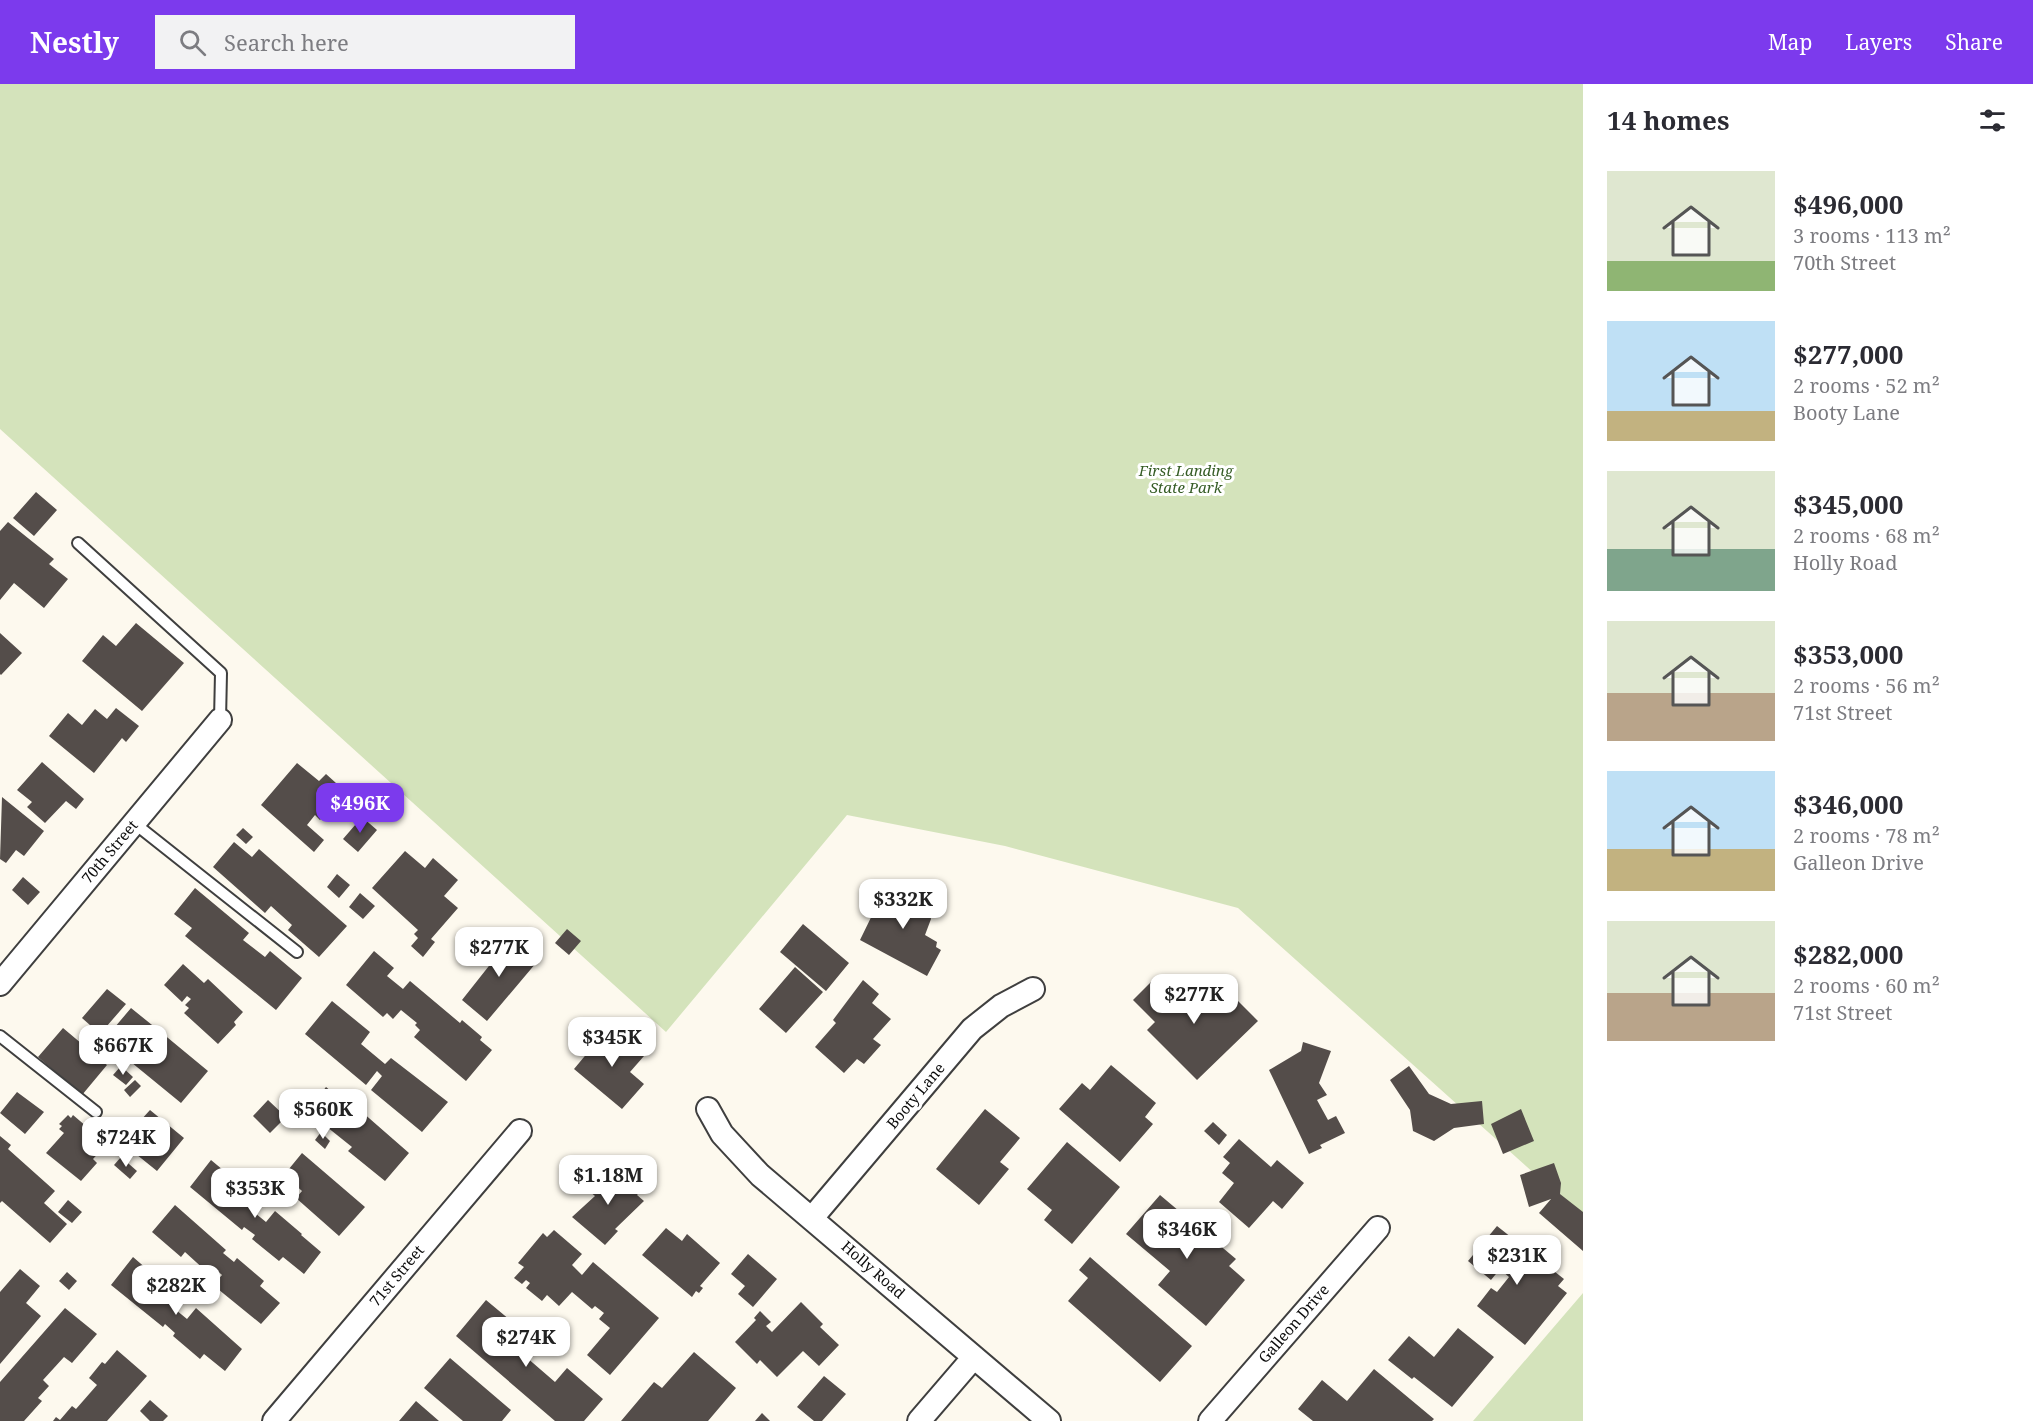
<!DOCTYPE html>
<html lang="en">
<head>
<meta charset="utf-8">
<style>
  :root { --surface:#fff; --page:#f2f2f3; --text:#2b2b33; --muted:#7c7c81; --accent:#7c3aed }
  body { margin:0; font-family:"Noto Serif",serif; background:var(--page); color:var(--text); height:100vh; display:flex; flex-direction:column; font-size:22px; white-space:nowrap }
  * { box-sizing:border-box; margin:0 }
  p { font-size:20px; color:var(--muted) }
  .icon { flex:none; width:33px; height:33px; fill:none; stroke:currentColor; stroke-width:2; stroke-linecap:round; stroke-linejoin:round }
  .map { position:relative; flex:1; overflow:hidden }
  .panel { display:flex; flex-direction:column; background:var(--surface); width:450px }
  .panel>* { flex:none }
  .price { position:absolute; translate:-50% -51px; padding:0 14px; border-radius:12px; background:#fff; color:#222; font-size:20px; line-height:39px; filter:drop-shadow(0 2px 3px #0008) }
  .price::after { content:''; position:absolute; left:50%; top:36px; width:18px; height:14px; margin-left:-9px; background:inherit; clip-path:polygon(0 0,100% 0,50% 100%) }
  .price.selected { background:var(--accent); color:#fff }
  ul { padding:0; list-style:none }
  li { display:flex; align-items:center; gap:18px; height:150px; padding:0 24px }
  li span { display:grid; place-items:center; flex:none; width:168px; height:120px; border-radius:0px; color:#555 }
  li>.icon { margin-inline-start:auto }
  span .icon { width:72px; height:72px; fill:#fffc; stroke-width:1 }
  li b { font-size:26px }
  h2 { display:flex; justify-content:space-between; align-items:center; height:72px; padding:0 24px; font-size:26px }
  header { display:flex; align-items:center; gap:36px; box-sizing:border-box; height:84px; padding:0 30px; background:var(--accent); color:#fff }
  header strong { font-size:28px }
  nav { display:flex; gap:33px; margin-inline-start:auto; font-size:21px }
  .search { width:420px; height:54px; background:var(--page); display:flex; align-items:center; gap:15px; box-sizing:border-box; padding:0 21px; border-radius:0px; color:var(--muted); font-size:22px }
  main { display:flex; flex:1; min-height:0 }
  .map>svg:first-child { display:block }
  .green { fill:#d4e3bb }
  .building { fill:#544d4a }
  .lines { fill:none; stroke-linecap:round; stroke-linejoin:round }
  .lane-casing { stroke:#3f3f3f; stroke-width:14 }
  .street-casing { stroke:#3f3f3f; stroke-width:26 }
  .lane { stroke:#fff; stroke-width:10 }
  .street { stroke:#fff; stroke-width:22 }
  .labels { text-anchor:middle; stroke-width:6; stroke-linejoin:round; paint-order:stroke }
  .park-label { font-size:15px; font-style:italic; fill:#355c25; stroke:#fff }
  .street-label { font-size:15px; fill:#0c0c0c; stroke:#fff }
</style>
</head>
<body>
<header>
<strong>Nestly</strong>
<div class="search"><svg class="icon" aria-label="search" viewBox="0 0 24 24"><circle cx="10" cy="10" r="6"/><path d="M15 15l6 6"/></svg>Search here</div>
<nav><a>Map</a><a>Layers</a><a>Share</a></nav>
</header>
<main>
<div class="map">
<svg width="1583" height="1337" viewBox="0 0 1583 1337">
  <rect width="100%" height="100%" fill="#fdf9ee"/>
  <!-- green -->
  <path class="green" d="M0,0H1583V1133L1238,824L1005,762L847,731L666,948L0,345Z
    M1583,1209V1337H1473Z"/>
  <!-- building -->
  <path class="building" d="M36,408L57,426L34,452L13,434Z
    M8,438L54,475L49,480L68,495L44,524L14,499L0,516V447Z
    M136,539L184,579L142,627L82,577L103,551L116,562Z
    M0,549L22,569L1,591L0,590Z
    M116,624L139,642L126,658L122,654L94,689L49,652L68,629L82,641L95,625L107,635Z
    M42,678L84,715L76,725L66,717L45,739L27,723L32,718L17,706Z
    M297,679L319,697L326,690L336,699L328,708L337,716L320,736L315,731L307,741L324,756L314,768L261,721Z
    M2,713L44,747L24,772L16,766L6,779L0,775Z
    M362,733L377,746L358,768L343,755Z
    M243,744L253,753L246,760L236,751Z
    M234,758L252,773L259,765L347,842L319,873L288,846L292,841L271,822L265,829L213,783Z
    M405,767L425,784L433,774L458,796L444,812L458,824L431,855L435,858L423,873L411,862L418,854L414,850L418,846L372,804Z
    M337,790L350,801L339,814L327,803Z
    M23,793L40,808L28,821L12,806Z
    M195,804L249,849L243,856L265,873L270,867L302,894L276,926L185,852L192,844L174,830Z
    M901,804L913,806L927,817L931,835L925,851L937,858L936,863L941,866L927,892L860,856L880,815L889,807Z
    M360,809L375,822L363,835L349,823Z
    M803,840L849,879L826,907L780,868Z
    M567,845L581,857L569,871L555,859Z
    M501,850L536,879L487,937L462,916L496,873L487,866Z
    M374,867L394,884L387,892L403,905L410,897L460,939L462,936L482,953L480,956L492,966L466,997L414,953L420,946L415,941L417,939L401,926L393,935L387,929L383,933L346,901Z
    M183,880L204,899L208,895L243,928L234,938L236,941L218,960L184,929L189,924L185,921L191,915L187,912L182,918L164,901Z
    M795,883L823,908L786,949L759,925Z
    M1157,892L1179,913L1188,904L1195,905L1215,925L1231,910L1258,937L1197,996L1147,946L1155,938L1133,916Z
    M863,896L879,910L872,919L891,935L873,955L881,961L864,980L857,975L844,989L815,963L836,939L833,936Z
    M107,905L126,920L100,950L82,934Z
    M332,917L370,948L361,960L385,980L391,974L448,1018L422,1048L371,1006L382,992L377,987L366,1001L305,950Z
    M131,924L157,945L158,943L164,947L162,949L208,987L181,1019L104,956Z
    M609,943L644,972L630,988L644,1000L622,1025L574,985Z
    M63,944L107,981L82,1011L38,973Z
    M1303,958L1331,967L1319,999L1327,1011L1317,1016L1328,1036L1336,1032L1345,1049L1320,1061L1322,1064L1309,1070L1269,986L1301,967Z
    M1111,981L1156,1019L1145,1033L1153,1040L1120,1078L1059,1025L1082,999L1090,1006Z
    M121,982L133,993L126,1001L113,991Z
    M1409,982L1429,1010L1451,1020L1482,1017L1484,1040L1454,1044L1434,1057L1413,1047L1410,1026L1390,996Z
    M135,996L141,1002L130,1013L124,1006Z
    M326,1003L344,1018L346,1014L409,1069L385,1097L348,1067L352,1063L307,1027Z
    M17,1008L44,1028L25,1050L0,1029Z
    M268,1016L286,1033L270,1049L253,1032Z
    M985,1025L1020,1054L1000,1078L1009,1085L979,1121L936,1085Z
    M1521,1025L1534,1057L1503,1070L1491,1040Z
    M150,1026L184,1054L157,1087L121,1058Z
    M68,1031L71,1034L73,1031L107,1060L93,1075L97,1079L81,1097L46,1069L64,1049L59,1045L62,1042L59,1040Z
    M1213,1038L1227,1051L1219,1061L1204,1047Z
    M321,1048L330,1057L325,1065L315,1056Z
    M0,1052L11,1061L8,1065L55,1107L44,1119L67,1140L50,1159L2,1117L0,1119Z
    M1239,1055L1271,1083L1277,1076L1304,1099L1282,1125L1273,1117L1249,1144L1219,1118L1234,1099L1222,1089L1230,1079L1223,1073Z
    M1067,1058L1120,1103L1072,1160L1044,1136L1052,1126L1027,1105Z
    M302,1069L365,1123L339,1152L296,1114L302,1107L284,1091Z
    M121,1073L137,1087L130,1095L114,1081Z
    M211,1076L241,1101L237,1105L260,1124L255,1129L266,1138L275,1127L302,1150L301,1151L321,1168L304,1190L283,1173L279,1177L252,1155L255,1151L244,1143L242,1146L190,1103Z
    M1554,1079L1561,1099L1560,1110L1583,1128V1167L1539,1129L1551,1115L1529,1123L1520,1091Z
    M608,1086L620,1096L624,1092L641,1106L637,1111L644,1117L615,1145L618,1147L605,1161L572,1133L595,1112L585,1104L597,1090L601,1094Z
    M1160,1111L1236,1175L1229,1182L1245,1196L1206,1242L1158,1201L1170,1187L1126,1150Z
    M68,1116L82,1128L72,1139L58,1128Z
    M175,1121L226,1166L223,1169L234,1178L237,1174L264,1197L260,1202L280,1219L261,1240L213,1201L222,1191L212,1182L207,1188L185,1168L181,1173L152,1148Z
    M1497,1142L1564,1195L1558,1202L1567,1209L1525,1261L1477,1222L1491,1204L1497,1208L1509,1193L1500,1185L1491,1196L1468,1177Z
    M666,1144L682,1157L687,1150L720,1179L700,1202L703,1204L699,1209L696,1207L692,1213L642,1171Z
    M554,1146L582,1170L572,1181L582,1191L593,1178L659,1234L610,1291L587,1271L610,1244L599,1235L604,1229L595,1222L592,1225L572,1208L559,1222L547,1211L542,1217L526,1204L530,1199L526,1196L522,1200L514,1194L524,1183L518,1179L543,1149L547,1153Z
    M748,1170L777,1195L753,1223L738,1210L745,1202L731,1190Z
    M133,1173L162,1198L158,1202L181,1221L176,1226L187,1235L196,1224L242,1265L225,1287L204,1270L200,1275L173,1252L175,1249L165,1240L163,1243L111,1201Z
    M1090,1173L1192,1262L1160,1298L1068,1217L1088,1194L1079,1186Z
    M20,1185L40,1202L26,1219L41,1232L0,1280V1208Z
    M67,1188L77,1197L69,1206L59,1197Z
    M486,1216L522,1246L511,1260L555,1298L567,1284L603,1315L584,1337H555L456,1252Z
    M801,1218L823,1240L820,1243L839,1261L819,1282L803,1267L777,1293L760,1276L757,1280L735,1258L756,1236L754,1234L760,1227L771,1238L766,1242L772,1248Z
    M65,1224L97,1250L72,1279L64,1273L43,1296L49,1302L38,1314L42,1317L24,1337H0V1298Z
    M1458,1244L1494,1273L1452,1323L1414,1293L1412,1295L1388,1276L1409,1252L1434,1273Z
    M117,1266L147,1292L107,1337H53L56,1333L60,1336L72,1322L76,1325L97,1301L89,1294L102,1278L105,1280Z
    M694,1268L736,1304L708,1337H621L654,1298L662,1304Z
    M450,1274L511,1326L502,1337H463L424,1304Z
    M1374,1285L1434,1335L1432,1337H1313L1298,1325L1322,1296L1347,1317Z
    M824,1292L846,1310L822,1337H814L797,1323Z
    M150,1316L168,1332L163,1337H150L140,1327Z
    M416,1317L439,1337H399Z
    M762,1329L770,1337H755Z"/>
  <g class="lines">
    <!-- lane casing -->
    <g class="lane-casing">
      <path id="lane" d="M78,459L221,589L220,636
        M134,739L297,868
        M0,952L96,1028"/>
    </g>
    <!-- street casing -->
    <g class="street-casing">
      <path id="street" d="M0,900L220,636
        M708,1025L722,1050L760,1091L1049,1337
        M812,1134L972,945L1001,922L1033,905
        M274,1337L520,1047
        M919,1337L974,1273
        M1210,1337L1378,1144"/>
    </g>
    <!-- lane -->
    <use href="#lane" class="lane"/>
    <!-- street -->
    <use href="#street" class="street"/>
  </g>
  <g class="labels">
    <!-- park labels -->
    <g class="park-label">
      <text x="1186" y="392">First Landing<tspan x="1186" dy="17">State Park</tspan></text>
    </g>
    <!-- street labels -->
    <g class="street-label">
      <text transform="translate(110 768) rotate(-50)" y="5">70th Street</text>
      <text transform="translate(916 1012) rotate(-50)" y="5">Booty Lane</text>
      <text transform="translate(873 1186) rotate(41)" y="5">Holly Road</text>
      <text transform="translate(397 1192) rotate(-50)" y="5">71st Street</text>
      <text transform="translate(1294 1240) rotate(-49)" y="5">Galleon Drive</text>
    </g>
  </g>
</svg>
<b class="price selected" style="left:360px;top:750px">$496K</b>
<b class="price" style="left:903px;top:846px">$332K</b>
<b class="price" style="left:499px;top:894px">$277K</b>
<b class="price" style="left:1194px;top:941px">$277K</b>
<b class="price" style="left:612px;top:984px">$345K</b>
<b class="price" style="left:123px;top:992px">$667K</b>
<b class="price" style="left:323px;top:1056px">$560K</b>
<b class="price" style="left:126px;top:1084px">$724K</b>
<b class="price" style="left:608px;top:1122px">$1.18M</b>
<b class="price" style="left:255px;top:1135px">$353K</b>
<b class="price" style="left:1187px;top:1176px">$346K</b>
<b class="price" style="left:1517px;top:1202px">$231K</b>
<b class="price" style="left:176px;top:1232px">$282K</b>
<b class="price" style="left:526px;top:1284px">$274K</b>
</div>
<section class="panel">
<h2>14 homes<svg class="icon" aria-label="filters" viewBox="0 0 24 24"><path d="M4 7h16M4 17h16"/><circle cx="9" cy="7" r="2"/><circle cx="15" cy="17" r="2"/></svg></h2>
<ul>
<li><span style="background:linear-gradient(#dfe7d0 75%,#8fb573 0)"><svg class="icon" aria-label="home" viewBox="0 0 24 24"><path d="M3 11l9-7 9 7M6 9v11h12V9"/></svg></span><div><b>$496,000</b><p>3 rooms · 113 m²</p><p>70th Street</p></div></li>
<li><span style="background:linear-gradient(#bfe0f5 75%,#c2b280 0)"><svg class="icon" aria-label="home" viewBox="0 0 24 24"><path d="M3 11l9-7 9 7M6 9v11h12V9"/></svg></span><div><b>$277,000</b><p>2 rooms · 52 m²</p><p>Booty Lane</p></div></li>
<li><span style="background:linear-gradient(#dfe7d0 65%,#7fa58c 0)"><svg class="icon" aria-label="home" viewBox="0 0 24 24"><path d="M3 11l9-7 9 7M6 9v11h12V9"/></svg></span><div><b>$345,000</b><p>2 rooms · 68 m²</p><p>Holly Road</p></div></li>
<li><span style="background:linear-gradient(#dfe7d0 60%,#b9a48a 0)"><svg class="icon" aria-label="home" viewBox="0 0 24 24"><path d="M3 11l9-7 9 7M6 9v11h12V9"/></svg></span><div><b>$353,000</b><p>2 rooms · 56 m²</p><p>71st Street</p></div></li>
<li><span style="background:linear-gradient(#bfe0f5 65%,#c2b280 0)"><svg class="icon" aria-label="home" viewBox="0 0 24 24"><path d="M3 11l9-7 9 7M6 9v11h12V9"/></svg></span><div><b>$346,000</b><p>2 rooms · 78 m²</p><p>Galleon Drive</p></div></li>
<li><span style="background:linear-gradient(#dfe7d0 60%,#b9a48a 0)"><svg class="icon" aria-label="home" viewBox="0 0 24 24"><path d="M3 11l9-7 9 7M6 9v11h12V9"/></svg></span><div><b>$282,000</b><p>2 rooms · 60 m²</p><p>71st Street</p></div></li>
</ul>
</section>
</main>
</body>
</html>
